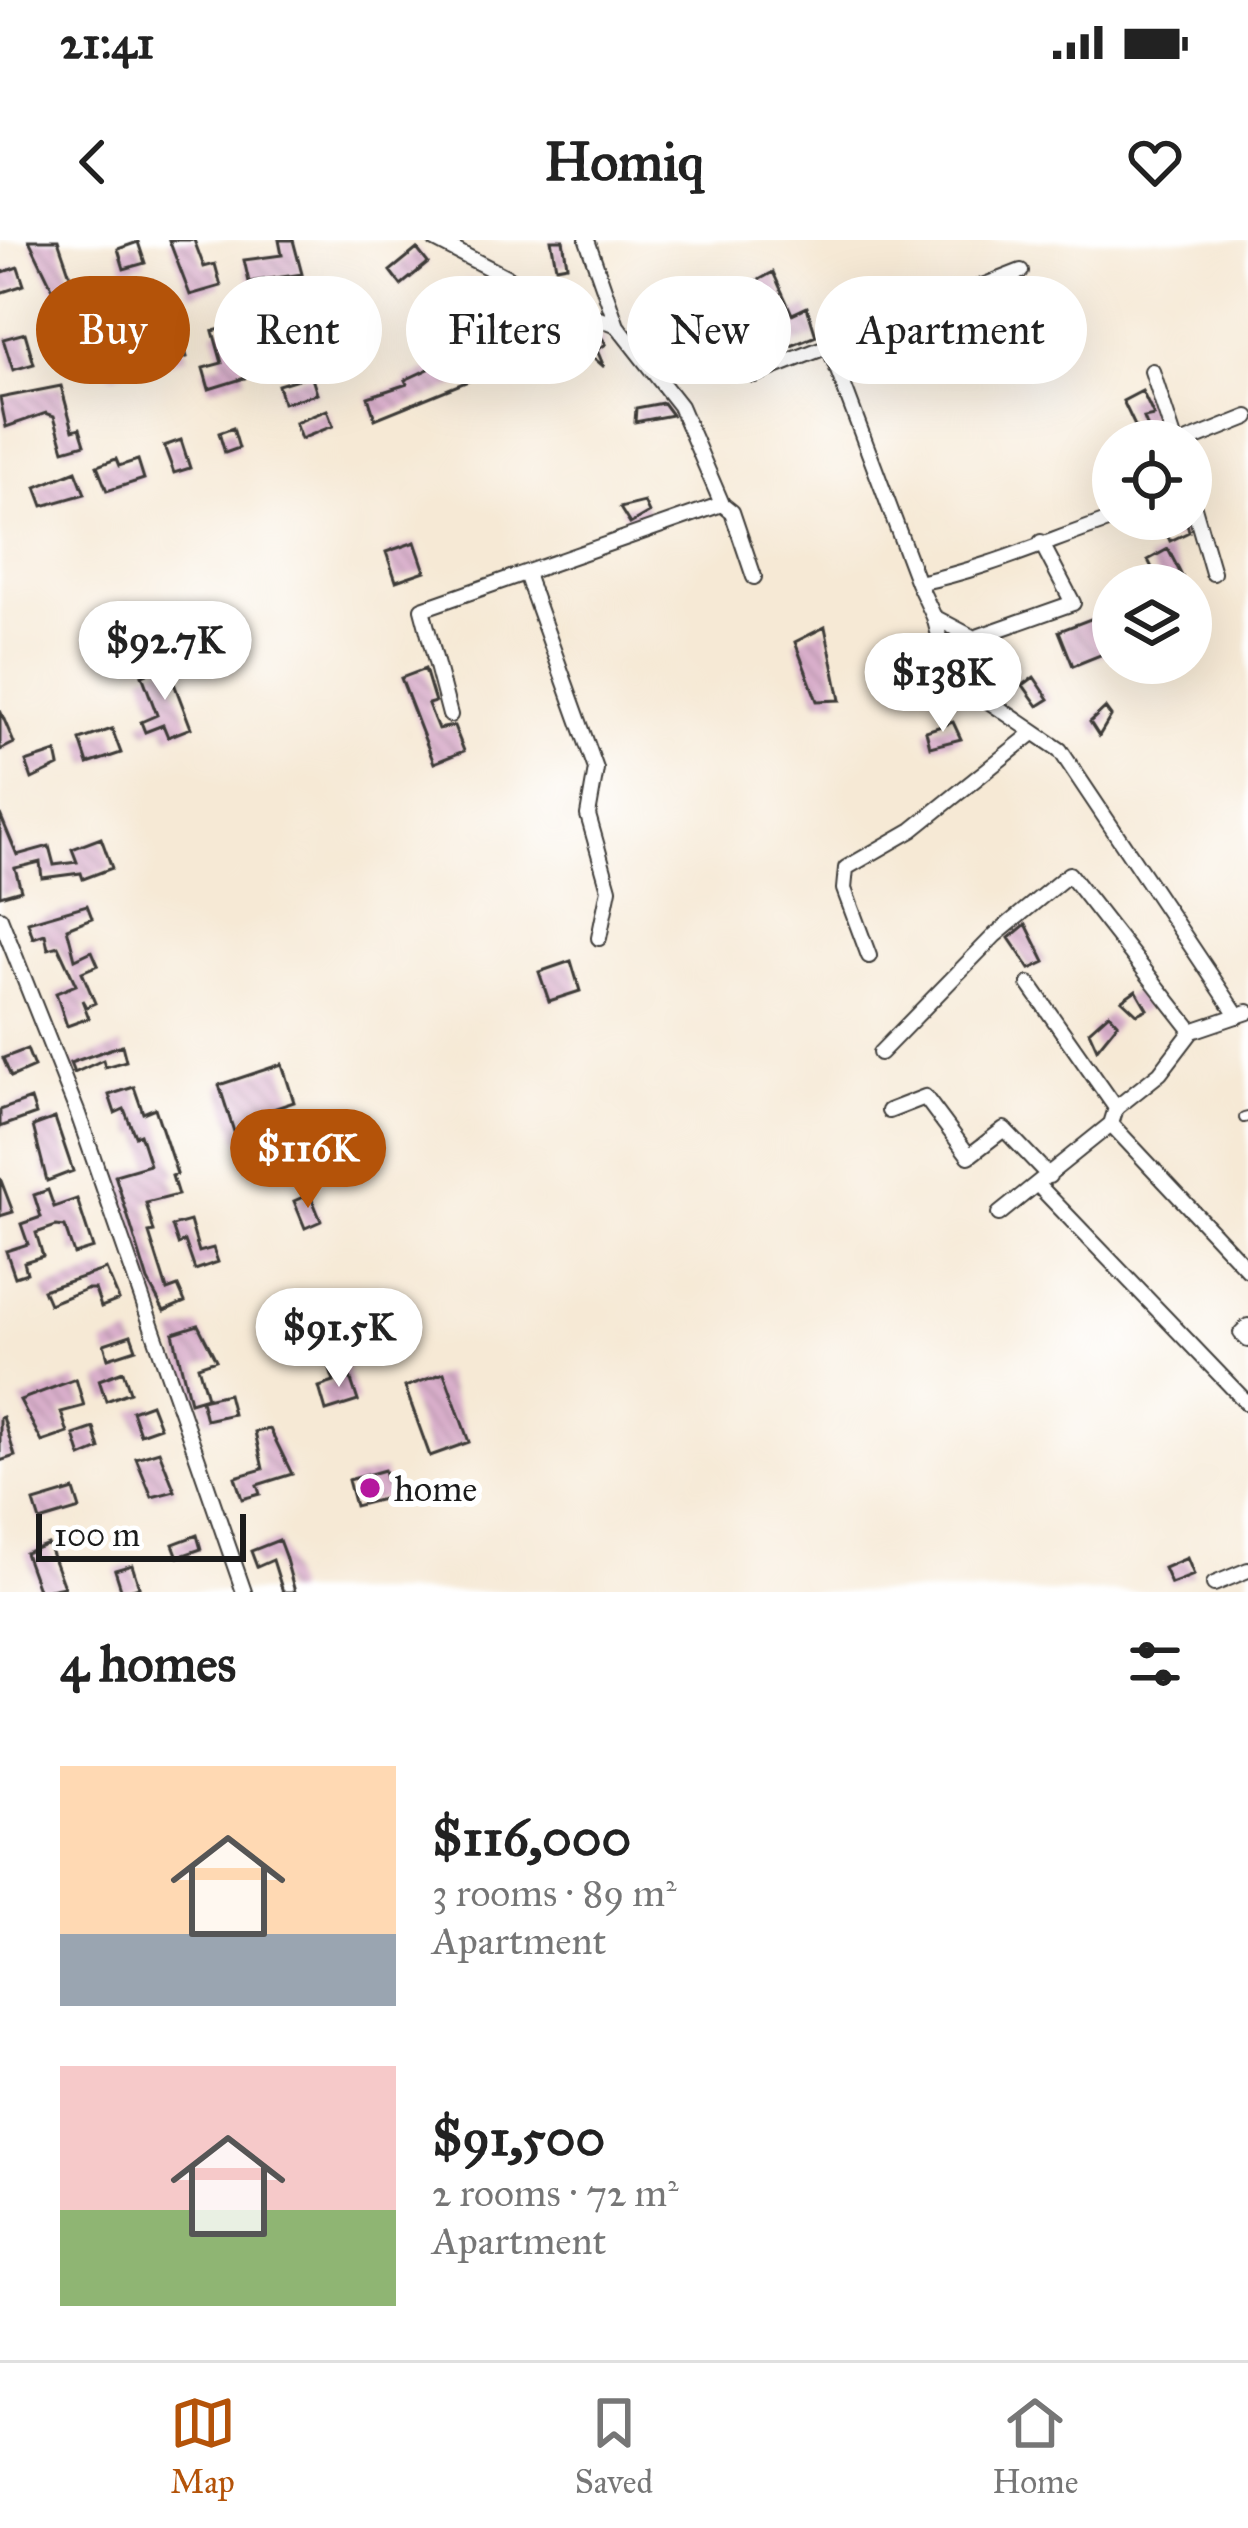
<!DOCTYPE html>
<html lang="en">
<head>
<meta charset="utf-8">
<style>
  :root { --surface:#fff; --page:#f2f2f2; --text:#222; --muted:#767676; --line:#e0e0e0; --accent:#b45309 }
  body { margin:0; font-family:"IM FELL Great Primer",serif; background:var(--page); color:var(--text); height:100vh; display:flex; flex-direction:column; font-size:45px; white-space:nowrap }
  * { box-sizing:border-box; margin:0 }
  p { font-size:39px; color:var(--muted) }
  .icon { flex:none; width:66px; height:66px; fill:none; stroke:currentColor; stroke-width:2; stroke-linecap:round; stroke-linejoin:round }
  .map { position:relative; height:1352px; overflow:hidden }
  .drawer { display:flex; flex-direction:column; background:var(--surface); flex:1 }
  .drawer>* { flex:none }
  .banner { position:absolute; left:36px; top:36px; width:1176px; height:108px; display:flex; gap:24px }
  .fabs { position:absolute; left:1092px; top:180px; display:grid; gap:24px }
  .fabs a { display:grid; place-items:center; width:120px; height:120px; border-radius:50%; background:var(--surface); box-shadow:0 12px 48px #0002; font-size:60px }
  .scale { position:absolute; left:36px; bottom:30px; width:210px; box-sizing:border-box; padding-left:12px; border:6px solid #1c1c1c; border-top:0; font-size:33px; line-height:42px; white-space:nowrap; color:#1c1c1c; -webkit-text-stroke:9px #fff; paint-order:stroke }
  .price { position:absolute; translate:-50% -102px; padding:0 27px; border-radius:42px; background:#fff; color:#222; font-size:39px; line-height:78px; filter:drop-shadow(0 3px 6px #0008) }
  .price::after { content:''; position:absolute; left:50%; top:72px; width:36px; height:27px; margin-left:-18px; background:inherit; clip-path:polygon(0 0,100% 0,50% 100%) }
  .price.selected { background:var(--accent); color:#fff }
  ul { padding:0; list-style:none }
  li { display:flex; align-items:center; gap:36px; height:300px; padding:0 60px }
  li span { display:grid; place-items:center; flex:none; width:336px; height:240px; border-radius:0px; color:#555 }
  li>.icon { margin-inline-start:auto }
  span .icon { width:144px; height:144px; fill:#fffc; stroke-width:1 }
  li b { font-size:51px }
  h2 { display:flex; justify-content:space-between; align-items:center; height:144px; padding:0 60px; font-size:51px }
  .chip { padding:0 42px; border-radius:54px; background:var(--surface); box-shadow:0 12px 48px #0002; font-size:42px; line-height:108px }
  .chip.selected { background:var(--accent); color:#fff }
  .status { display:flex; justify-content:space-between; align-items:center; height:84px; padding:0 60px; background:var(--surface); direction:ltr }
  .status svg { height:33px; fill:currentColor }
  header { display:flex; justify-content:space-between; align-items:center; height:156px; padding:0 60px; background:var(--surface); font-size:54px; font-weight:700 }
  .tabs { display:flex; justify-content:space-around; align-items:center; height:168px; border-top:3px solid var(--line); background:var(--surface); font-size:33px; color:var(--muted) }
  .tabs a { display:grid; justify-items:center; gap:6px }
  .tabs .selected { color:var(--accent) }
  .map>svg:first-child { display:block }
  .building { fill:url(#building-back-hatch) }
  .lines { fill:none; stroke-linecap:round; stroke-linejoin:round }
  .service-casing { stroke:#3d3b38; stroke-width:12 }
  .minor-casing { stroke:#3d3b38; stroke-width:18 }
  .service { stroke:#fff; stroke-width:8 }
  .minor { stroke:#fff; stroke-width:14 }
  .poi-dot { fill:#b5179e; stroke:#fff; stroke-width:4.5 }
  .labels { text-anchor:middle; stroke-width:12; stroke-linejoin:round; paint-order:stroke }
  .poi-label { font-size:36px; fill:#1c1c1c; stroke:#fff; text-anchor:start }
</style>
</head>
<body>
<div class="status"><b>21:41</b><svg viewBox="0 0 49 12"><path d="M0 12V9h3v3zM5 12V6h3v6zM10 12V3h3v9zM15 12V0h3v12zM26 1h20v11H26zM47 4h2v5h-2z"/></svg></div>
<header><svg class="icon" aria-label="back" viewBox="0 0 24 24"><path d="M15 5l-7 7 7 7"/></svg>Homiq<svg class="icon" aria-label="heart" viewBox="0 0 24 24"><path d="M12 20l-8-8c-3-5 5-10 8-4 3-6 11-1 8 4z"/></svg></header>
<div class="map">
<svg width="1248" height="1352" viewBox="0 0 1248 1352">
  <defs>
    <pattern id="building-back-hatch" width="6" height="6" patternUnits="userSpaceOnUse" patternTransform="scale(3)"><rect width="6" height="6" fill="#d9afcb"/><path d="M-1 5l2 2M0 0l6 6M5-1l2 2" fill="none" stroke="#ba96ae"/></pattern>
  </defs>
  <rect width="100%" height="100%" fill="#fff"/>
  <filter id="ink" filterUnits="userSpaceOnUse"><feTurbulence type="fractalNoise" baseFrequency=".00833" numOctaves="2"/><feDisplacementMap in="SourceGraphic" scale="24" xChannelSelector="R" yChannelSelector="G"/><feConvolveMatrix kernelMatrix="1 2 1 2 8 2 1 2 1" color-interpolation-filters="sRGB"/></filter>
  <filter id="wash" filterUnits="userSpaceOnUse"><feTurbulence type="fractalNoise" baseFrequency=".004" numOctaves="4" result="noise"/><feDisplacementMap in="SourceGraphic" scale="48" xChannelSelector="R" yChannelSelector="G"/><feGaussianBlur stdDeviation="2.7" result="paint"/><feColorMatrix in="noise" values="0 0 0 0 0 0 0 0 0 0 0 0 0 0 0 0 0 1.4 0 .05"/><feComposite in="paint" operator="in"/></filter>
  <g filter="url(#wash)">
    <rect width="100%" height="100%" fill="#f6e9d5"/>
    <g id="blocks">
      <!-- building -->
      <path class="building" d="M29,0H58L73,44L82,40L92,68L114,59L123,83L82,105L80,99L58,106L48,77L64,72Z
        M169,0H194L204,27L215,24L221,46L190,55Z
        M279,0H293L302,34L249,42L244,20L282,15Z
        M551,0H563L567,25L556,27Z
        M138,2L145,23L124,29L118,9Z
        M417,9L428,23L401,45L390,31Z
        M18,27L24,45L0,53V33Z
        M773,32L792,74L807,67L816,96L781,110L748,46Z
        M467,40L518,55L535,64L524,84L512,77L514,72L473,59L469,66L456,57Z
        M286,58L292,74L278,78L284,103L268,107L264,94L270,93L261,67Z
        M668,72L671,81L648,91L647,76Z
        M236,85L245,138L209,149L203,128L222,123L213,91Z
        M462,88L488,133L375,179L368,157L407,144L405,140L448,120L437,102Z
        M583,88L590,99L599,93L606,104L597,110L604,127L569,96Z
        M25,93L34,124L13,130L3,99Z
        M183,103L187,117L168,123L163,110Z
        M327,103L332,116L309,125L304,111Z
        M127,110L133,128L111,136L104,119Z
        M501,114L519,116L518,133L500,131Z
        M311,135L317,154L283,163L278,145Z
        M61,146L73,190L80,188L85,204L64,210L54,176L46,173L6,187L0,158Z
        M1142,151L1154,176L1144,178L1153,201H1125L1135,186L1123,161Z
        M663,163L672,175L635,182L636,168Z
        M327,170L333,186L301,199L295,183Z
        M233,188L239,208L225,213L219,193Z
        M181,200L190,228L174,233L164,206Z
        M116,219L119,226L138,220L144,239L107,251L97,226Z
        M76,231L85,254L43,266L36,247Z
        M644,262L649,273L630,284L620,268Z
        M1160,279H1186L1189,292L1170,301Z
        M415,302L425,331L396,341L386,312Z
        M1168,309L1183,338L1161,345L1148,320Z
        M1101,375L1113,410L1073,426L1059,391Z
        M825,387L840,460L817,461L795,402Z
        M167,425L191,488L168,497L163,485L145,492L141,482L157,475L142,435Z
        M425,429L435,462L428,464L438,489L454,486L464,511L434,523L401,438Z
        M1034,437L1049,459L1038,466L1023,445Z
        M1105,468L1111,476L1099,496L1090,482Z
        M0,470L14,503L0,510Z
        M953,482L961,499L930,507L926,491Z
        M112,489L121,513L88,524L80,500Z
        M56,512L59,526L32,539L26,522Z
        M0,574L17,615L49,606L54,625L77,622L72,609L101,598L112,628L83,639L81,633L42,638L40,622L15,628L21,650L0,656Z
        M87,665L92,678L67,688L75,719L92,711L98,725L82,732L95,763L86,767L82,760L89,778L67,786L56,753L76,745L58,706L48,709L45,694L33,698L28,682Z
        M1026,684L1045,722L1030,729L1009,698Z
        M571,721L580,751L549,761L539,732Z
        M1136,750L1147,769L1137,774L1122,760Z
        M1109,773L1118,783L1097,809L1089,791Z
        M122,805L126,821L105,827L103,820L74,833L70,823Z
        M27,809L34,827L11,837L3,818Z
        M282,824L294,862L258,874L267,899L246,906L244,898L237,901L219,845Z
        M134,847L143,873L155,868L177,934L172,936L178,955L146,963L154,992L149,993L167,1050L178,1046L185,1062L164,1071L148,1041L115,935L150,925L140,894L135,896L124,869L115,873L109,855Z
        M31,859L36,874L0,887V870Z
        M55,878L73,931L47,941L33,886Z
        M0,938L13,972L0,976Z
        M48,950L54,967L77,959L93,1008L74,1014L65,987L56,986L36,993L43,1016L24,1022L27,1033L15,1037L6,1011L28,1004L21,984L41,977L34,955Z
        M310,954L321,981L305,988L294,961Z
        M190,981L199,1012L213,1008L218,1022L195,1030L185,1001L178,1004L172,986Z
        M106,1029L119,1060L101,1067L95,1049H86L49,1064L43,1050Z
        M198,1085L216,1120L198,1126L207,1157L190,1162L173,1093Z
        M131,1095L136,1109L108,1118L104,1104Z
        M346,1125L358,1161L326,1171L319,1147L334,1142L330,1130Z
        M123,1131L130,1152L106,1161L99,1140Z
        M444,1133L469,1202L430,1216L405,1147Z
        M76,1139L84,1166L61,1172L68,1193L42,1202L20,1160Z
        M228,1154L233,1174L206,1180L201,1160Z
        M151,1164L160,1187L140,1194L132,1171Z
        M3,1177L15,1216L0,1221V1178Z
        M94,1188L100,1209L81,1217L74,1195Z
        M270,1189L292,1234L257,1245L260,1254L242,1259L235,1237L263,1229L255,1192Z
        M159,1211L175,1251L152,1257L136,1218Z
        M384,1230L391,1257L355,1266L348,1240Z
        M74,1250L80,1269L40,1281L34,1262Z
        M197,1295L201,1309L178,1317L173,1304Z
        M279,1300L285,1316L295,1352H283L273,1320L257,1327L251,1311Z
        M48,1304L64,1347L39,1352L25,1313Z
        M1187,1318L1194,1335L1171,1344L1164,1328Z
        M132,1325L139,1347L122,1352L115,1330Z"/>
    </g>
  </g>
  <g filter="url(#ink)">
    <use href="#blocks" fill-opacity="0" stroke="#3d3b38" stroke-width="3"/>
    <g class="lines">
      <!-- service casing -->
      <g class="service-casing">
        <path id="service" d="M1244,878L1248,877"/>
      </g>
      <!-- minor casing -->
      <g class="minor-casing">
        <path id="minor" d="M435,0L549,59L617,86
          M587,0L617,86L680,166L722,264L732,272L754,337
          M828,104L918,343
          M1152,131L1175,201
          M754,135L1021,31
          M1188,201L1248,177
          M1191,257L1213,333
          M1041,302L1073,363L974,398L934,377L918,343C986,329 1048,301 1113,279
          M526,334L596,529L588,575L609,649L599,698
          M934,377L945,418L978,454L1060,510L1238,776
          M450,475L422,369L722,264
          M0,678L78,874L244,1352
          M869,716L844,649L846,628L912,590L1033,493
          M1029,744L1116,868
          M1248,772L1192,791L1160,833L1116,868L1111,884L1248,1030
          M880,813L995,695L1069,634L1192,791
          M889,871L925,857L969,916L1004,889L1049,936
          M1038,945L1248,1164
          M999,974L1111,884
          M1248,1086L1241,1093L1248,1100
          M1214,1344L1248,1330"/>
      </g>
      <!-- service -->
      <use href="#service" class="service"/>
      <!-- minor -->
      <use href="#minor" class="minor"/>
    </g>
  </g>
  <!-- markers -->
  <circle class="poi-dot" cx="370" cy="1248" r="12"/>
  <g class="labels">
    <!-- poi labels -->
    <g class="poi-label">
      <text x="394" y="1261">home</text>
    </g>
  </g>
</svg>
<div class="fabs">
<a><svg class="icon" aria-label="locate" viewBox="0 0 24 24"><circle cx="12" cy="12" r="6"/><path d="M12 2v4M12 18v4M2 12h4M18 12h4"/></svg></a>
<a><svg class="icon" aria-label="layers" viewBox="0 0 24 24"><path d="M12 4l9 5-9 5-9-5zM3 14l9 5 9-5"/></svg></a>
</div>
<div class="scale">100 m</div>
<b class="price" style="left:165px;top:463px">$92.7K</b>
<b class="price" style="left:943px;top:495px">$138K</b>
<b class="price selected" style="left:308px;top:971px">$116K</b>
<b class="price" style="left:339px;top:1150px">$91.5K</b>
<div class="banner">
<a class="chip selected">Buy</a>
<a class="chip">Rent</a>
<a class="chip">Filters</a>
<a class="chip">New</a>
<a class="chip">Apartment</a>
</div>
</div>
<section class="drawer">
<h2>4 homes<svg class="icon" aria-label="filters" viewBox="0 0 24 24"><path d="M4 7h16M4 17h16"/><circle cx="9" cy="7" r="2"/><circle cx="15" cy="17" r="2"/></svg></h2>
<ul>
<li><span style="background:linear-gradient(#ffd9b3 70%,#9aa5b1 0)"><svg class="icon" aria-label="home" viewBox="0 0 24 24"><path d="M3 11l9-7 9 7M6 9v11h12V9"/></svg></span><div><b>$116,000</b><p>3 rooms · 89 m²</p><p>Apartment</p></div></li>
<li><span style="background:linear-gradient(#f6c9c9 60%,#8fb573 0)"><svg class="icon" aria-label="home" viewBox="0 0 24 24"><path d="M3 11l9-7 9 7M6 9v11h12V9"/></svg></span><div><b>$91,500</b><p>2 rooms · 72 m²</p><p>Apartment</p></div></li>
</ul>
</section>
<nav class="tabs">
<a class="selected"><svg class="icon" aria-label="map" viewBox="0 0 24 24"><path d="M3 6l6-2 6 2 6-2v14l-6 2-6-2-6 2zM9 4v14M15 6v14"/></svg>Map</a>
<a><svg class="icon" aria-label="saved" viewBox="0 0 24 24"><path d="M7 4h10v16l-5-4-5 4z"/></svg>Saved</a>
<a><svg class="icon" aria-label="home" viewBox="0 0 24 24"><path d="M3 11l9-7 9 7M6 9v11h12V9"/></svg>Home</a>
</nav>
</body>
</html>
